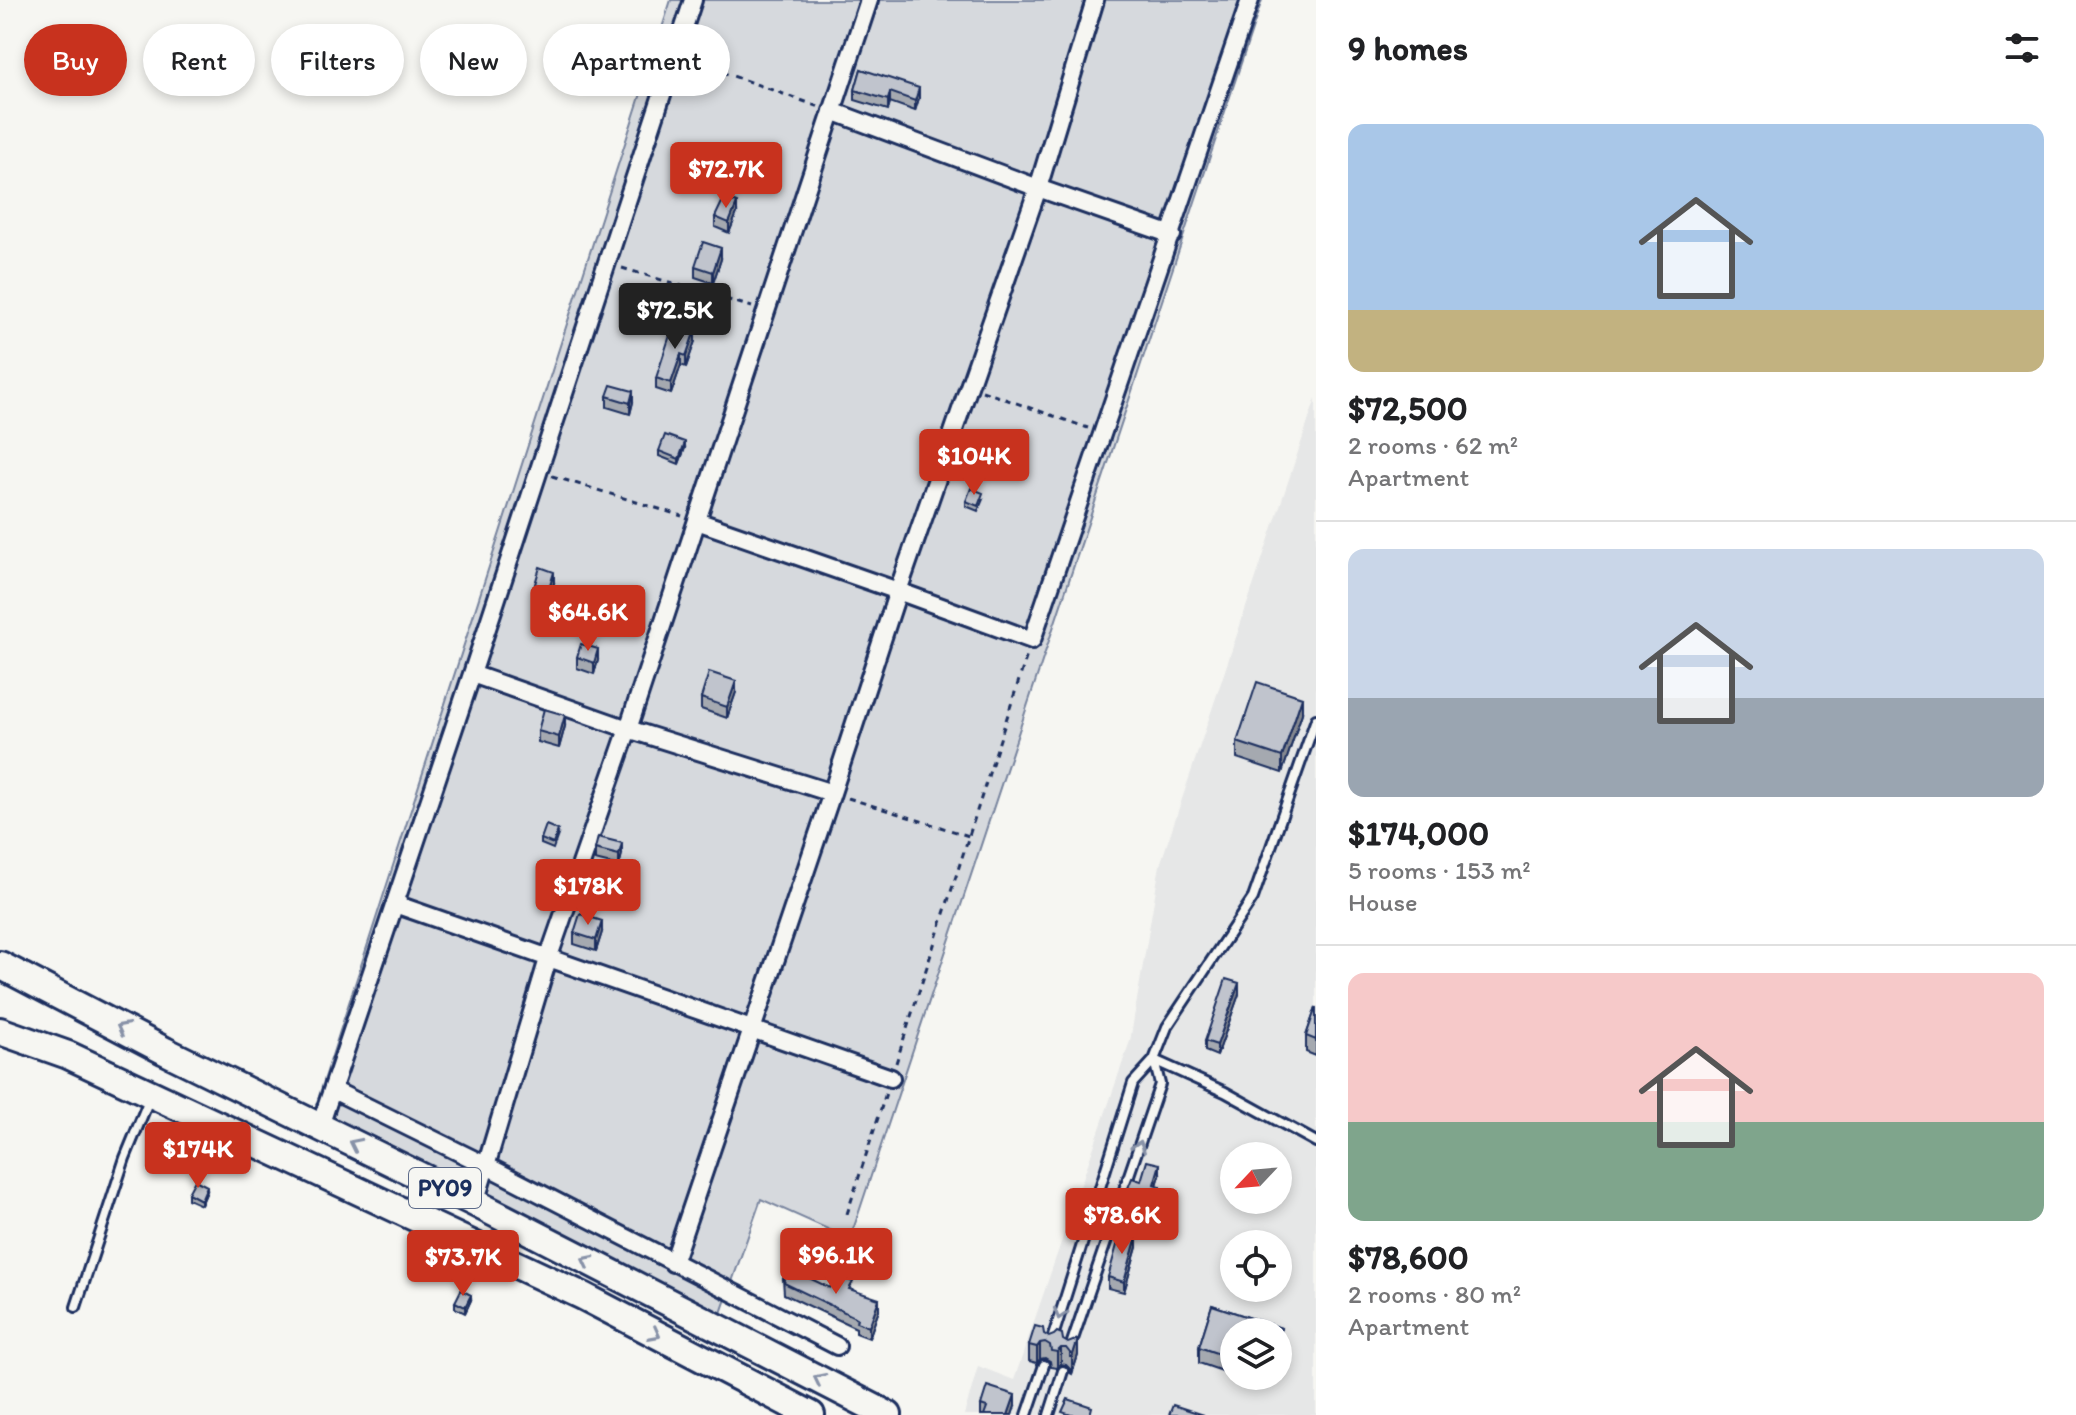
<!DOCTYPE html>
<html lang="en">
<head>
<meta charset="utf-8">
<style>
  :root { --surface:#fff; --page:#f2f2f2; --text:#202124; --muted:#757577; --line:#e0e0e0; --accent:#c8321e }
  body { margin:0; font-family:Itim,sans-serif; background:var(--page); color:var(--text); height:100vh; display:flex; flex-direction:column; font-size:30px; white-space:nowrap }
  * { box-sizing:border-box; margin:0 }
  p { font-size:26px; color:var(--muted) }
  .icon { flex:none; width:44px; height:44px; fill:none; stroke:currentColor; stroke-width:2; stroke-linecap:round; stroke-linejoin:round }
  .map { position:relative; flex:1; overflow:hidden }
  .panel { display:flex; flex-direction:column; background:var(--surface); width:760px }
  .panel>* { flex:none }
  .hud { position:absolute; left:24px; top:24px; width:760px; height:72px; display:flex; gap:16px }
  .needle { width:52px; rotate:244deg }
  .buttons { position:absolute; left:1220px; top:1142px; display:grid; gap:16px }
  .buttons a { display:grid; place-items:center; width:72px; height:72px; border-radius:50%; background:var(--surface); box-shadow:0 4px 12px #0003; font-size:40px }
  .price { position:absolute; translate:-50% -68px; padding:0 18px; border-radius:8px; background:var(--accent); color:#fff; font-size:26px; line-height:52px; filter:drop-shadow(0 2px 4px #0008) }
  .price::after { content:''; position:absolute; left:50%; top:48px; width:24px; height:18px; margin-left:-12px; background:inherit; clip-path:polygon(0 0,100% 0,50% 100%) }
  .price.current { background:#222; color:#fff }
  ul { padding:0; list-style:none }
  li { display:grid; align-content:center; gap:16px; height:424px; padding:0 32px }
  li+li { border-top:2px solid var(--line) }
  li span { display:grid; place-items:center; height:248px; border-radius:16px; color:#555 }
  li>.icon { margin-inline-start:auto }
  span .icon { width:144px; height:144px; fill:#fffc; stroke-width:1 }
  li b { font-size:34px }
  h2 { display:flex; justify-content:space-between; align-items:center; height:96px; padding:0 32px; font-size:34px }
  .chip { padding:0 28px; border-radius:36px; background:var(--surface); box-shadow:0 4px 12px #0003; font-size:28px; line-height:72px }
  .chip.current { background:var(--accent); color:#fff }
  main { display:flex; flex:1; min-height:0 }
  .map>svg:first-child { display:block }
  .built { fill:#e6e7e7; fill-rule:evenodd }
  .green { fill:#d6d9dd; stroke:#78849e; stroke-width:2 }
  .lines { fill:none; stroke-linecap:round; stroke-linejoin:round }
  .service-casing { stroke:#1b2f5e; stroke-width:14 }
  .minor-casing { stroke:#1b2f5e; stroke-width:22 }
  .trunk-casing { stroke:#1b2f5e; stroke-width:32 }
  .path { stroke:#1b2f5e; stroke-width:3; stroke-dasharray:6 6; stroke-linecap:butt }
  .service { stroke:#f6f6f2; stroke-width:8 }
  .minor { stroke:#f6f6f2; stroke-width:16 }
  .trunk { stroke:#f6f6f2; stroke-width:26 }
  .wall { fill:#a5a9b0; stroke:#1b2f5e; stroke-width:2 }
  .shaded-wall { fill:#868990; stroke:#1b2f5e; stroke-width:2 }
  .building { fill:#c0c4cd; stroke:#1b2f5e; stroke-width:2 }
  .oneway { stroke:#8892a8 }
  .labels { text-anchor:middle; stroke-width:7; stroke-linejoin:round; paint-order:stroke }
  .shield { fill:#f6f6f2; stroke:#5d6b8a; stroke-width:2 }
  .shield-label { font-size:24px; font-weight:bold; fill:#1b2f5e }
</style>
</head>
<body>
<main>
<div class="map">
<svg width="1316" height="1415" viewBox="0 0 1316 1415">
  <rect width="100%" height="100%" fill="#f6f6f2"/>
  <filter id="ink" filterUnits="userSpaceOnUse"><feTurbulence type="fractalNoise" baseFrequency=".0125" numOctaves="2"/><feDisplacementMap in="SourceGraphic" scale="16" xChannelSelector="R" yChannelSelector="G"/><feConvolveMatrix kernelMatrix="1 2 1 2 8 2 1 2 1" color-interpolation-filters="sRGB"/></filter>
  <g filter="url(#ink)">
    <!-- built -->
    <path class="built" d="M1316,398V1415H964L978,1366L1014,1380L1130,1041L1160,865ZM1234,1156H1278V1200H1234ZM1234,1244H1278V1288H1234ZM1234,1332H1278V1376H1234Z"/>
    <!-- green -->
    <path class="green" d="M671,0H1262L850,1239L761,1199L721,1313L313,1115Z"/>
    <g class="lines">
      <!-- service casing -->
      <g class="service-casing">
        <path id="service" d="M1154,1060L1225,1092L1316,1142
          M76,1307L125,1158L150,1097
          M1050,1346L1133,1083L1154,1060L1167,1027L1253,898L1316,719
          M1069,1351L1160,1084L1154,1060
          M1027,1415L1044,1365
          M1049,1415L1063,1371"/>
      </g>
      <!-- minor casing -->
      <g class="minor-casing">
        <path id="minor" d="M832,111L1038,188L1172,235
          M697,521L898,591L1032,640L1250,0
          M472,674L628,729L832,793
          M395,904L891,1078
          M333,1090L487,1166L837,1346
          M320,1126L472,674L693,0
          M475,1203L548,959L628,729L869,0
          M673,1263L832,793L898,591L1038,188L1095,0"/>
      </g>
      <!-- trunk casing -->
      <g class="trunk-casing">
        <path id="trunk" d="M0,965L165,1051L475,1203L888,1415
          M0,1031L68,1055L583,1296L811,1415"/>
      </g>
      <!-- path -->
      <path class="path" d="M688,60L820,107
        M622,268L752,307
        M982,391L1088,428
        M552,476L682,516
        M848,798L969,836
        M896,1063L1027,655
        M847,1214L886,1093"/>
      <!-- service -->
      <use href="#service" class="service"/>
      <!-- minor -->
      <use href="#minor" class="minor"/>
      <!-- trunk -->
      <use href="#trunk" class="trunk"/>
    </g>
    <!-- wall -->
    <path class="wall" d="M861,69L919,98L915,111L890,102L888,110L855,100V90Z
      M737,213L729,233L715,227V217Z
      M721,259L713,283L695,277V266Z
      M695,341L686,367L681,365L671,394L656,389V378Z
      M607,396L633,402L630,414L607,407Z
      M685,448L679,464L659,456V451Z
      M983,499L978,511L966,506V501Z
      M554,583L549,599L535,595V584Z
      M577,657L598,660L594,674L577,668Z
      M736,692L727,718L701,709V698Z
      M1302,713L1282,773L1237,758V742Z
      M565,726L559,748L538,742V731Z
      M558,835L553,849L541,844V839Z
      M595,849L622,854L619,866L595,860Z
      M602,932L596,951L574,944V933Z
      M1239,994L1217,1056L1205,1051V1041Z
      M1316,1007V1056L1306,1052V1036Z
      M1160,1175L1157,1185L1160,1197L1157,1207L1151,1205L1146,1223L1133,1219V1208L1135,1201L1128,1199V1188L1141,1181Z
      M207,1191L201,1205L188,1199V1193Z
      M1137,1247L1124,1292L1108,1288V1277Z
      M783,1279L830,1288L837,1287L853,1290L879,1310L869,1338L856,1333V1328L784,1294Z
      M471,1300L465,1313L455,1308V1302Z
      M1212,1305L1281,1328V1344L1278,1354V1332H1234V1375L1199,1363V1347Z
      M1044,1334L1049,1337L1063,1340L1078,1355L1072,1374L1070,1373V1369L1066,1365L1061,1364L1057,1368L1051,1367L1050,1361L1045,1358L1040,1359L1037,1363L1029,1361V1345Z
      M1237,1376H1271L1267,1386Z
      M981,1405L1015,1406L1012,1415H981Z"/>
    <!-- shaded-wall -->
    <path class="shaded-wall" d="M919,88V98L915,111V101Z
      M890,92V102L888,110V100Z
      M737,203V213L729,233V223Z
      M721,248V259L713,283V272Z
      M695,330V341L686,367V356Z
      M681,354V365L671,394V383Z
      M633,391V402L630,414V403Z
      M685,442V448L679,464V459Z
      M554,572V583L549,599V589Z
      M598,649V660L594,674V663Z
      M736,681V692L727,718V707Z
      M1302,697V713L1282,773V757Z
      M565,715V726L559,748V737Z
      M622,843V854L619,866V855Z
      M602,921V932L596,951V940Z
      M1239,983V994L1217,1056V1045Z
      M1160,1164V1175L1154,1195V1184Z
      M207,1186V1191L201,1205V1200Z
      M1160,1186V1197L1157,1207V1196Z
      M1151,1195V1205L1146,1223V1212Z
      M1137,1236V1247L1124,1292V1282Z
      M471,1295V1300L465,1313V1307Z
      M879,1299V1310L869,1338V1327Z
      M1281,1328V1344L1278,1354V1338Z
      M1078,1339V1355L1072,1374V1357Z
      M1040,1343V1359L1037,1363V1347Z
      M1061,1348V1364L1057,1368V1352Z
      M1015,1395V1406L1012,1415H1008Z"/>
    <!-- building -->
    <path class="building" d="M861,69L919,88L915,101L890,92L888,100L855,90Z
      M724,198L737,203L729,223L715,217Z
      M703,242L721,248L713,272L695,266Z
      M674,323L695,330L686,356L681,354L671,383L656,378Z
      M611,385L633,391L630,403L607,396Z
      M665,435L685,442L679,459L659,451Z
      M971,488L983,493L978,506L966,501Z
      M540,567L554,572L549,589L535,584Z
      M581,644L598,649L594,663L577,657Z
      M709,672L736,681L727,707L701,698Z
      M1257,682L1302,697L1282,757L1237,742Z
      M544,709L565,715L559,737L538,731Z
      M546,825L558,830L553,844L541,839Z
      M598,837L622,843L619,855L595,849Z
      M580,914L602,921L596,940L574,933Z
      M1226,979L1239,983L1217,1045L1205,1041Z
      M1316,1007V1040L1306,1036Z
      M1147,1161L1160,1164L1154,1184L1160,1186L1157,1196L1151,1195L1146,1212L1133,1208L1138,1191L1128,1188L1132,1178L1141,1181Z
      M195,1180L207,1186L201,1200L188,1193Z
      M1121,1231L1137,1236L1124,1282L1108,1277Z
      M788,1268L830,1288L832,1284L837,1287L842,1277L853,1282L849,1289L879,1299L869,1327L856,1322L857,1318L784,1283L785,1280L783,1279Z
      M461,1290L471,1295L465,1307L455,1302Z
      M1212,1305L1281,1328L1278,1338V1332H1234V1359L1199,1347Z
      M1035,1326L1043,1328L1044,1334L1049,1337L1054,1335L1057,1332L1062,1334L1063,1340L1068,1343L1078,1339L1072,1357H1070V1353L1066,1348H1061L1057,1352L1051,1351L1050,1345L1045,1342L1040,1343L1037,1347L1029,1345Z
      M987,1386L1015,1395L1008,1415H984L987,1407L981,1405Z
      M1068,1399L1092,1407L1090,1415H1071L1062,1412Z
      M1173,1405L1204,1415H1169Z"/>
    <!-- one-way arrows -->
    <defs><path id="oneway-chevron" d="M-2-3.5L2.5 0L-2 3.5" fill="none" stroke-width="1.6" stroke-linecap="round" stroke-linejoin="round" transform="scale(2)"/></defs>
    <g class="oneway">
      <use href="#oneway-chevron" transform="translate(122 1028) rotate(-152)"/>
      <use href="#oneway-chevron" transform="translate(355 1144) rotate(-154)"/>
      <use href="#oneway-chevron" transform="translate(1139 1146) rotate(-71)"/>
      <use href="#oneway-chevron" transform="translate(587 1261) rotate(-153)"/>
      <use href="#oneway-chevron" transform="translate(1060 1314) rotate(107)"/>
      <use href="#oneway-chevron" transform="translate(655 1334) rotate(28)"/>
      <use href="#oneway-chevron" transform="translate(819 1379) rotate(-153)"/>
    </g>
  </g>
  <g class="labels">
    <!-- shield labels -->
    <rect class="shield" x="409" y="1168" width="72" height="40" rx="6"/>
    <g class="shield-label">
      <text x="445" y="1196">PY09</text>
    </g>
  </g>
</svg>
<div class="buttons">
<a><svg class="needle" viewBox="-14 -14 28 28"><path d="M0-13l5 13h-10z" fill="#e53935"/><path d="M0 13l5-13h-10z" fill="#757577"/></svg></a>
<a><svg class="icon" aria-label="locate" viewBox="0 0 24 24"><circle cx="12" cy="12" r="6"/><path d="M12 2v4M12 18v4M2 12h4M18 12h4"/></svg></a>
<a><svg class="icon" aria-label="layers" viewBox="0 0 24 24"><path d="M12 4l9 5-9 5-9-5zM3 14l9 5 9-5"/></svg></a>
</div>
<b class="price" style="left:726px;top:210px">$72.7K</b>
<b class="price current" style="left:675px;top:351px">$72.5K</b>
<b class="price" style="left:974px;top:497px">$104K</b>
<b class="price" style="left:588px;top:653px">$64.6K</b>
<b class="price" style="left:588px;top:927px">$178K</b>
<b class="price" style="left:198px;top:1190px">$174K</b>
<b class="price" style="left:1122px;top:1256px">$78.6K</b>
<b class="price" style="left:836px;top:1296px">$96.1K</b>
<b class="price" style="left:463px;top:1298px">$73.7K</b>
<div class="hud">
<a class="chip current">Buy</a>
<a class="chip">Rent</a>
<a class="chip">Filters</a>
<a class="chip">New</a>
<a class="chip">Apartment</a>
</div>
</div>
<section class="panel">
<h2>9 homes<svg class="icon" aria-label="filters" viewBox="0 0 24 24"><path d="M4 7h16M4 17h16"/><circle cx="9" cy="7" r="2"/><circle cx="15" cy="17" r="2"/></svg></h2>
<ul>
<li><span style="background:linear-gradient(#a9c7e8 75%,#c2b280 0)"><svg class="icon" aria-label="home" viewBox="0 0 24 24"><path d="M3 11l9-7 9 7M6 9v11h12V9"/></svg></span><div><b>$72,500</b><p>2 rooms · 62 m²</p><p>Apartment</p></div></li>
<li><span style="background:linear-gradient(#c9d6e8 60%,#9aa5b1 0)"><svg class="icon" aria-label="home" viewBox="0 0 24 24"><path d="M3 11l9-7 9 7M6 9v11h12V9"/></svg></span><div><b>$174,000</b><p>5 rooms · 153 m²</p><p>House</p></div></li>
<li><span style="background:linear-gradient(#f6c9c9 60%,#7fa58c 0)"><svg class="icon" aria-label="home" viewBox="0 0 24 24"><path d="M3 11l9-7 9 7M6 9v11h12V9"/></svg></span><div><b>$78,600</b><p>2 rooms · 80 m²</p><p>Apartment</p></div></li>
</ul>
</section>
</main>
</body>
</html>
